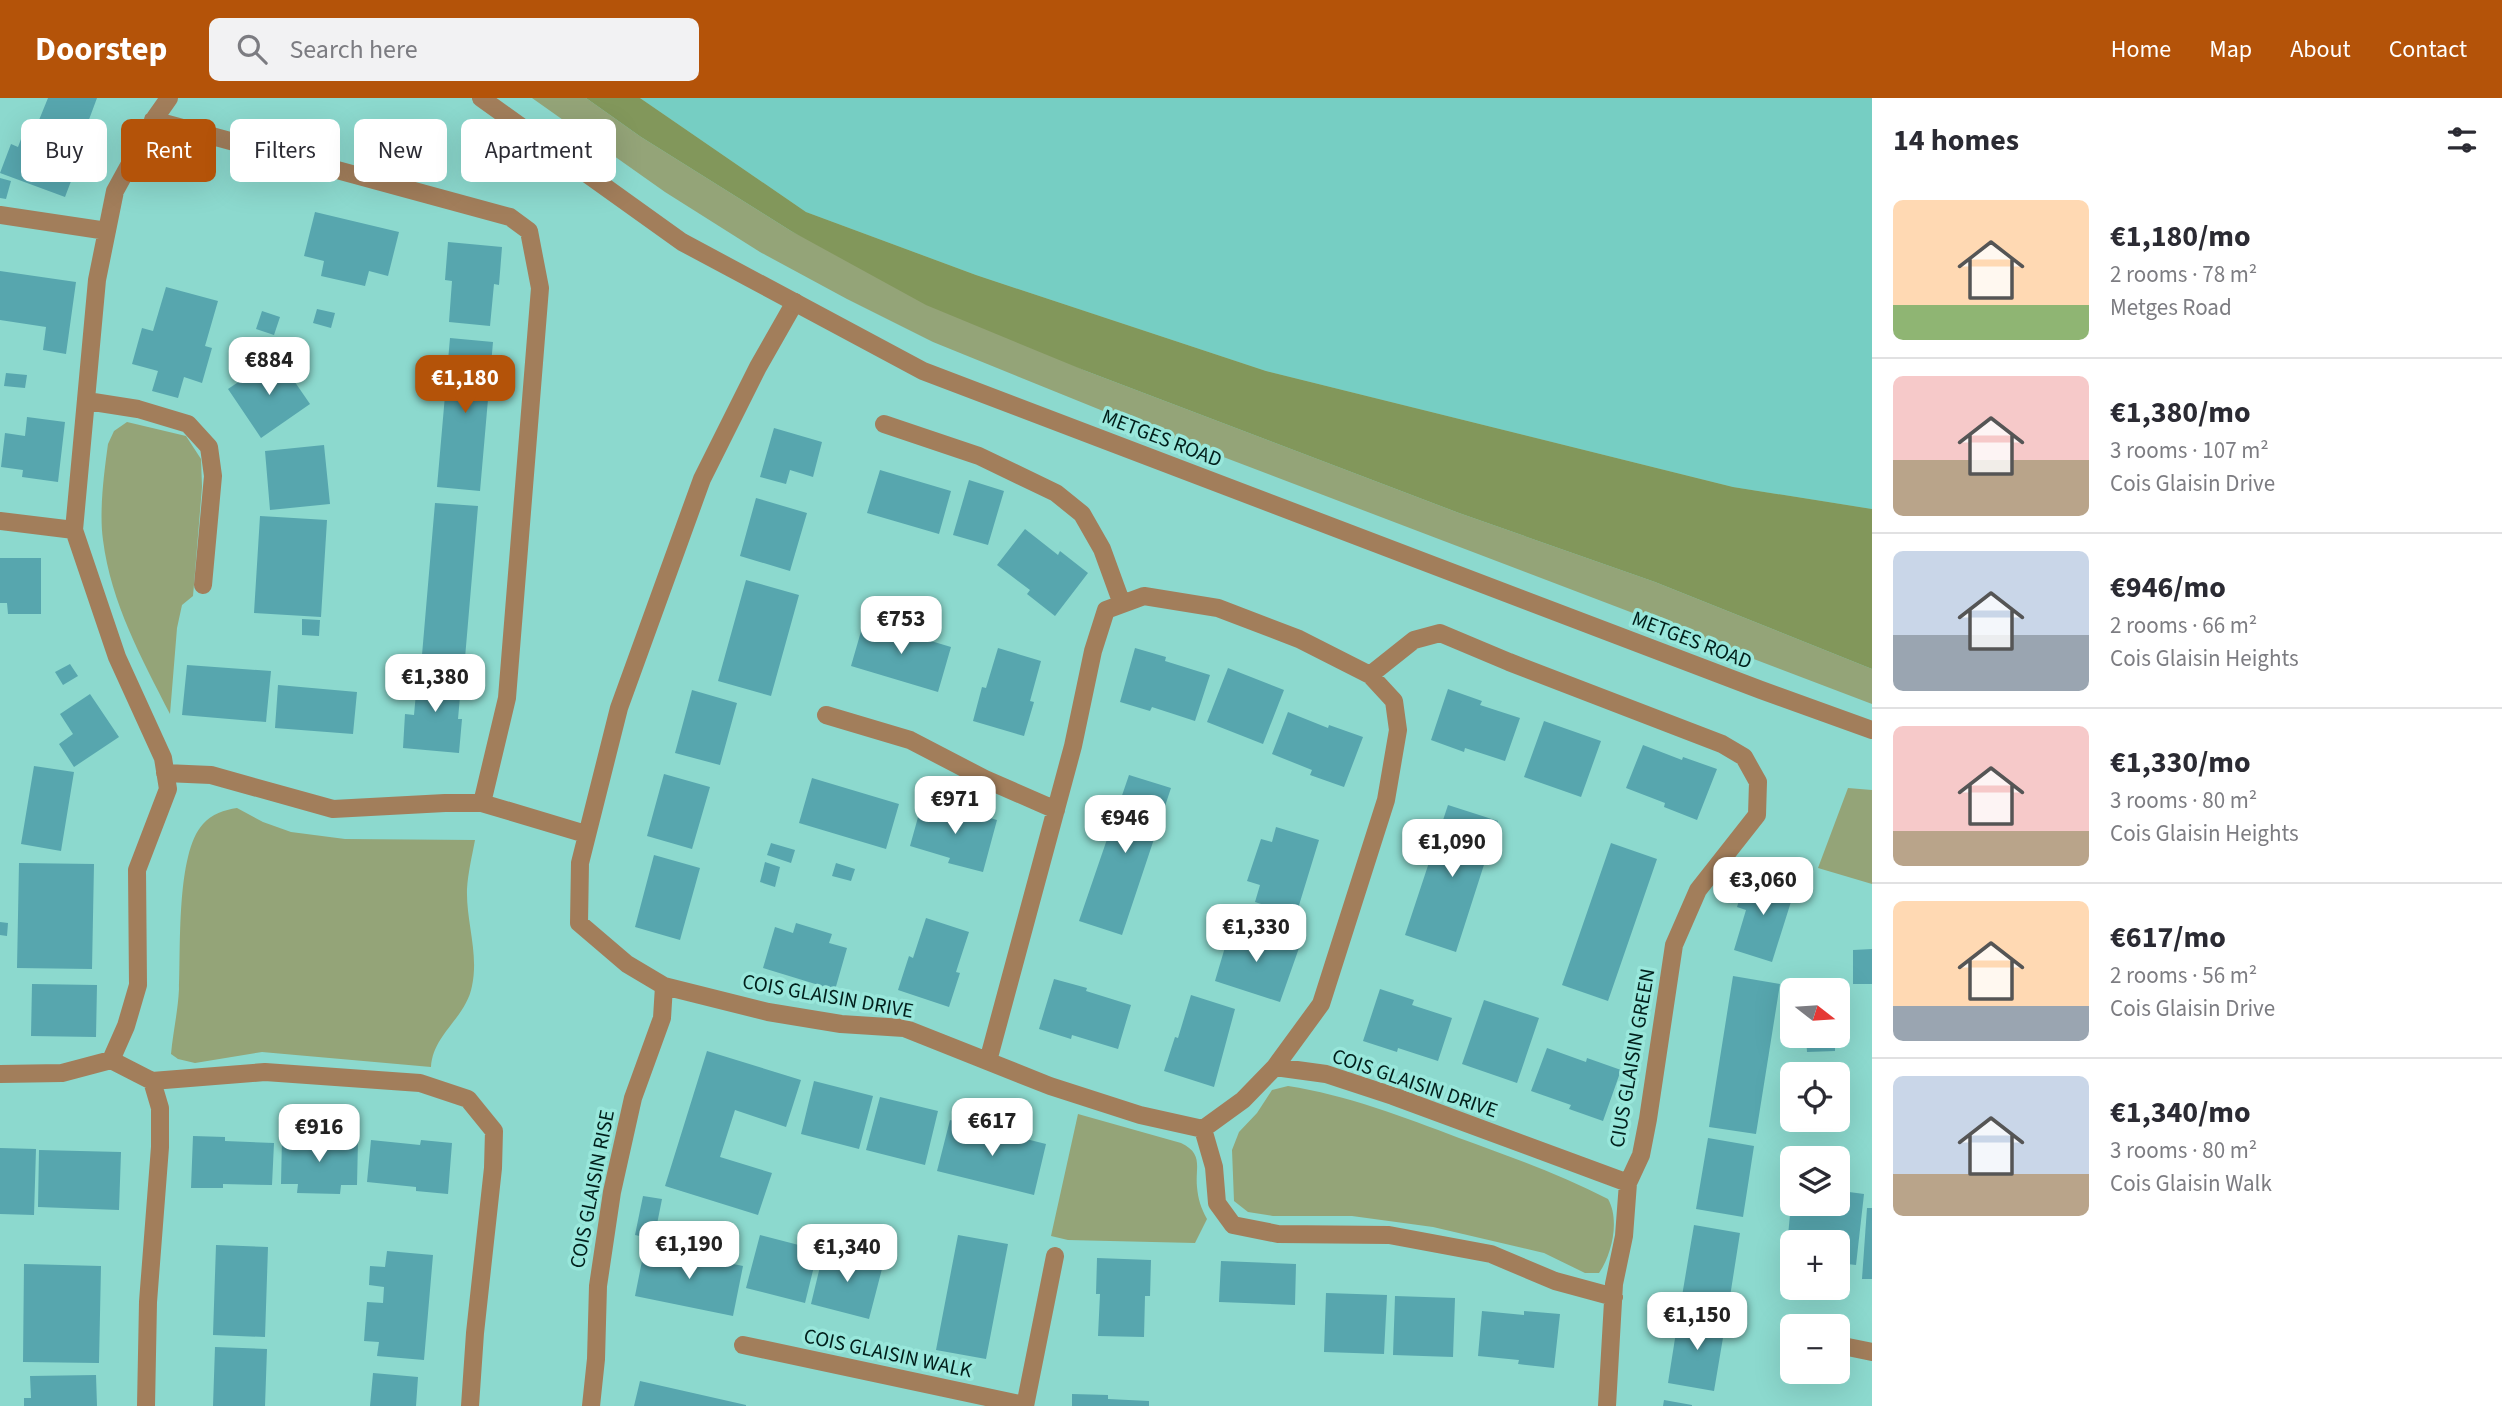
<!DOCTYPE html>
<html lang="en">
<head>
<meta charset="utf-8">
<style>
  :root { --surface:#fff; --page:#f2f2f3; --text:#2b2b33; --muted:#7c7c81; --line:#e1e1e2; --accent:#b45309 }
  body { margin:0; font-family:"Source Sans 3",sans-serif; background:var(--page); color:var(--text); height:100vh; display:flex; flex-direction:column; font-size:26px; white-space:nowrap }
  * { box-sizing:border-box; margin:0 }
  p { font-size:23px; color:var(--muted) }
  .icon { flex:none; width:38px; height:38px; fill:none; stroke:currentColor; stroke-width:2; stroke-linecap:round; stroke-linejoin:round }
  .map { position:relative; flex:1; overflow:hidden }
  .sheet { display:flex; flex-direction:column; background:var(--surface); width:630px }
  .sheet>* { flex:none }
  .top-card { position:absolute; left:21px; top:21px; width:665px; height:63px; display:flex; gap:14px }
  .needle { width:46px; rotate:107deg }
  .buttons { position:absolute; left:1780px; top:880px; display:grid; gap:14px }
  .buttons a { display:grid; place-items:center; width:70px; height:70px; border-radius:10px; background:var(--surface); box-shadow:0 7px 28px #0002; font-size:35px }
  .price { position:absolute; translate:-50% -60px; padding:0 16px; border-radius:14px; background:#fff; color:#222; font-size:23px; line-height:46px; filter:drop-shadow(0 2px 4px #0008) }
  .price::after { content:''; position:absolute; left:50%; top:42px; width:21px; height:16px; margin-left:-10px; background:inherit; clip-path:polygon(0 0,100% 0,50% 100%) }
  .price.on { background:var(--accent); color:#fff }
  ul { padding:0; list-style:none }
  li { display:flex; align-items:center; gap:21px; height:175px; padding:0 21px }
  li+li { border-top:2px solid var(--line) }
  li span { display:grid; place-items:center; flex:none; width:196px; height:140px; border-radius:10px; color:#555 }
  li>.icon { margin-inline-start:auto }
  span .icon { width:84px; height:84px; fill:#fffc; stroke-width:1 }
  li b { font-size:30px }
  h2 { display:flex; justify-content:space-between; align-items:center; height:84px; padding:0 21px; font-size:30px }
  .chip { padding:0 24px; border-radius:10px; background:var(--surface); box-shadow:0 7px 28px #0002; font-size:24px; line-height:63px }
  .chip.on { background:var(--accent); color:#fff }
  header { display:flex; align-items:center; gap:42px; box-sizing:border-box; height:98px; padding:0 35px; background:var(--accent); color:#fff }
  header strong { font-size:33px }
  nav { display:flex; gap:38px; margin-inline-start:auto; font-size:24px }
  .search { width:490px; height:63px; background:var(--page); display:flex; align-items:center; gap:18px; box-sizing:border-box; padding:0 24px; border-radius:10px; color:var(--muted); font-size:26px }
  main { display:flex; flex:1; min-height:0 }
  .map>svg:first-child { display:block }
  .built { fill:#76cec3 }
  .green { fill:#94a478 }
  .forest { fill:#82975b }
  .building { fill:#57a6ae }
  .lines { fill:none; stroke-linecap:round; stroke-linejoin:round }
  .minor { stroke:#a27e5b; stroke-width:18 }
  .tertiary { stroke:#a27e5b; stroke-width:18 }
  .labels { text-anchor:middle; stroke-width:7; stroke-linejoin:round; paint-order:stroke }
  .street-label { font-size:21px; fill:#001f1b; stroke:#99e7db }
</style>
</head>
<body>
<header>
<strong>Doorstep</strong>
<div class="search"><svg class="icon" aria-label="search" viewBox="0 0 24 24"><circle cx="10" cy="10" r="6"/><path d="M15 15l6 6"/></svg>Search here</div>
<nav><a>Home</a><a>Map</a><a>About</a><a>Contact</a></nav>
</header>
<main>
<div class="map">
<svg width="1872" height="1308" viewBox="0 0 1872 1308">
  <rect width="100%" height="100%" fill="#8cd9ce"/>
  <!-- built -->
  <path class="built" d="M640,0H1872V411L1733,389L1266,273L976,177L806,114Z"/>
  <!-- green -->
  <path class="green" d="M532,0H586L641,39L791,133L1086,273L1459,415L1655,484L1872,571V606L1113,317L933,244L847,201L760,154L665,94Z
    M127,324L186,338L201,361L202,389L193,498L182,507L177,530L170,616C142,561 111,505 103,442C99,414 104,375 108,346L114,333Z
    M1848,690L1872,692V786L1818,770Z
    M237,710L263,724L291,734L345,741L475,742C472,758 468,775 467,791C466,824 479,855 472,888C466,920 433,936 431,969L262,954L195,965L178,961L171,956C173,934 178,913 179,891C181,851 176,755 203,726C212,716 224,712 237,710Z
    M1288,988C1346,997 1404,1019 1459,1040C1509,1058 1561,1077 1608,1101C1620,1122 1612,1156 1599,1175H1585L1544,1155L1433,1129L1352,1118H1273L1248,1114L1234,1103L1232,1052L1239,1034L1257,1015L1272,992Z
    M1078,1016L1181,1045C1204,1056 1195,1069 1197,1089C1198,1101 1201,1110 1207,1121L1195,1145L1068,1142L1051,1138Z"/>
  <!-- forest -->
  <path class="forest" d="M586,0H640L806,114L976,177L1266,273L1733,389L1872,411V571L1655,484L1459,415L1086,273L926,207L791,133L641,39Z"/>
  <!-- building -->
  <path class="building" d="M48,0H97L81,43L37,27Z
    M26,28L84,49L65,99L0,75L11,46L18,49Z
    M0,80L11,83L6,101L0,100Z
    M315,114L399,134L388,178L369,173L365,188L321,178L324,163L304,158Z
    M448,144L502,149L499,187L494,186L490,228L449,224L452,183L445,182Z
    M0,173L76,184L66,256L43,252L46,229L0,222Z
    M166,189L218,203L205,248L212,250L202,285L184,279L178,300L152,293L158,273L132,266L142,230L153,233Z
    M317,211L335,215L331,230L313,225Z
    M262,213L280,219L274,237L256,231Z
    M450,240L493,244L480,393L437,389Z
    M277,258L310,306L261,340L228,291Z
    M6,275L27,277L25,290L4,288Z
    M27,319L65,324L58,384L22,379L23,372L1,369L5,335L25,338Z
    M774,330L822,344L813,379L790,372L786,386L760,379Z
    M324,347L330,406L270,412L265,353Z
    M880,372L951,393L939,436L867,415Z
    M969,382L1004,393L988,447L953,437Z
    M756,400L807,415L790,473L740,458Z
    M435,405L478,408L465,560L422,557Z
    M260,418L327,422L321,519L254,515Z
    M1025,431L1058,457L1060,453L1088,475L1055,518L1027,496L1030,492L997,467Z
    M0,460H41V516H8L7,505H0Z
    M746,482L799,497L771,598L718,583Z
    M302,521L320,522L319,538L302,537Z
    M864,523L951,549L938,594L851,568Z
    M998,550L1041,563L1030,603L1034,604L1024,638L973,623L982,589L986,590Z
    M1135,550L1166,559L1165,563L1210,577L1195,623L1152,609L1150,613L1120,604Z
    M70,566L78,578L63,587L55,574Z
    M187,567L271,573L266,624L182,617Z
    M1228,570L1284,592L1263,646L1207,624Z
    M418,573L462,576L458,621H462L459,655L403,650L405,616L414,617Z
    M278,587L357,594L353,636L275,630Z
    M1448,591L1482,603L1480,607L1520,620L1505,663L1465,650L1464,654L1431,642Z
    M692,592L737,605L720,667L675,655Z
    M90,596L119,639L74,669L59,646L73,636L60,616Z
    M1288,614L1328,630L1329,627L1363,639L1344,689L1310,677L1312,672L1272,656Z
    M1544,623L1601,643L1581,699L1524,679Z
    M1643,647L1682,662L1683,659L1717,671L1697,722L1664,709L1665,705L1626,690Z
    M34,668L74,674L61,753L21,746Z
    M664,676L710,689L692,751L647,738Z
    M1129,677L1171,690L1122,837L1079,823Z
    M812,680L899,706L886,751L799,725Z
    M922,705L962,716L963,712L997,722L983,774L948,765L950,760L910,748Z
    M1448,707L1498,723L1456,854L1405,837Z
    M1276,729L1319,742L1296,817L1255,804L1260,787L1247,783L1261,741L1272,744Z
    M771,745L795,752L791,765L767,757Z
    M1611,745L1657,761L1608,903L1562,887Z
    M654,757L700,770L680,842L635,829Z
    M765,764L780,769L775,789L760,784Z
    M19,765L94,766L92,871L17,870Z
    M836,765L855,771L851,783L832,778Z
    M1747,777L1795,791L1772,864L1734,852L1746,812L1737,809Z
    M926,820L969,834L956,874L960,875L949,909L898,892L909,858L913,860Z
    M0,824L8,825L7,838L0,837Z
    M796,825L832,836L829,845L847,850L835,892L763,870L775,829L793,835Z
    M1231,829L1299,850L1280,904L1215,883Z
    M1872,851V886H1853V852Z
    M1733,878L1780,886L1756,1036L1709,1029Z
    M1054,881L1087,890L1086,893L1131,907L1118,951L1072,937L1071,941L1039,931Z
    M32,886L97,887L96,939L31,938Z
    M1380,891L1414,902L1412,907L1452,920L1438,963L1398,950L1397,954L1363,943Z
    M1191,897L1235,911L1214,989L1164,973L1175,939L1178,940Z
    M1484,902L1539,920L1517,985L1462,966Z
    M1806,938H1835V953L1807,954Z
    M1547,950L1586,964L1587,960L1621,972L1603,1023L1569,1011L1571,1007L1531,993Z
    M707,953L801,982L786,1029L735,1012L720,1059L772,1075L758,1117L665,1088Z
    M814,983L873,998L859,1051L801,1036Z
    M880,999L938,1013L925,1067L866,1052Z
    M950,1022L1046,1046L1034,1097L937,1073Z
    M193,1038L225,1039V1043L274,1045L272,1087L223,1086V1090H191Z
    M282,1040L358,1042L357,1087H341L340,1096L297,1095L298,1086H281Z
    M1708,1040L1754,1048L1743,1119L1696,1111Z
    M371,1042L420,1047L421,1042L452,1045L448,1096L416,1093V1089L367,1084Z
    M0,1050L36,1051L34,1117L0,1116Z
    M39,1052L121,1054L119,1112L38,1109Z
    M1849,1094L1864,1096L1856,1167L1838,1165V1144H1792V1160L1786,1159L1791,1106H1812L1811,1108L1847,1112Z
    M643,1098L662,1101L654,1141L635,1137Z
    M1867,1110H1872V1181H1862Z
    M1694,1127L1740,1135L1729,1205L1682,1198Z
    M760,1137L818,1152L805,1205L746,1190Z
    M958,1137L1008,1146L986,1261L936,1252Z
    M216,1147L268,1149L265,1239L213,1237Z
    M645,1148L743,1168L733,1218L635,1198Z
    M824,1152L883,1167L869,1221L811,1206Z
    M387,1153L433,1157L424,1262L377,1258L379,1244L364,1243L367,1204L383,1205L384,1189L369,1187L370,1168L385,1169Z
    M1097,1160L1151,1162L1150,1198H1145L1144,1239L1098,1238L1100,1196H1096Z
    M1221,1163L1296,1166L1295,1207L1219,1204Z
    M24,1166L101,1168L99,1265L23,1264Z
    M1326,1195L1387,1197L1384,1256L1324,1254Z
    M1395,1198L1455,1200L1453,1259L1393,1257Z
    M1482,1213L1524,1217V1213L1560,1216L1554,1270L1518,1266L1519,1262L1478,1258Z
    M1679,1215L1726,1222L1714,1293L1668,1285Z
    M215,1249L267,1251L265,1308H213Z
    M373,1275L418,1279L416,1308H370Z
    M96,1277L97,1308H24V1300H31L30,1278Z
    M640,1283L746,1307V1308H634Z
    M1072,1296L1108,1297V1301L1149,1303V1308H1072Z
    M1664,1302L1692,1307V1308H1663Z"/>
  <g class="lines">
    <!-- minor -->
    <path class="minor" d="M153,22L510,119L529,133L540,190L507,600L482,705
      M0,117L107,133
      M795,204L758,269L702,381L619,610L580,765L579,825L627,866L664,888L768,914L841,926L904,930L1050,988L1140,1017L1203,1031L1243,1002L1275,969L1326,976L1393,998L1628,1085
      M87,303L138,311L188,326L209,349L213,378L203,487
      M884,326L979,358L1056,395L1082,416L1102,451L1122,506
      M0,423L74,432L117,559L163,660L168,691L137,772L138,887L126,928L111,962L62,975L0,976
      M74,432L97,182L115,93L155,20L169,0
      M1370,577L1414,542L1440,535L1509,564L1722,646L1744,659L1758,684L1757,717L1698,792L1674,847L1648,1021L1641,1057L1628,1085L1624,1138L1614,1186L1607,1308
      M826,617L910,642L985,681L1056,712
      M165,675L211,677L333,711L445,705H482L586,736
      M111,962L152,983L265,974L420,985L468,1001L494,1033L493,1070L475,1235L470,1308
      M988,963L1073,648L1093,553L1106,512L1144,498L1218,510L1299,541L1370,577L1394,603L1398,632L1386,702L1321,906L1275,969
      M1203,1031L1214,1069L1217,1105L1233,1127L1278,1136L1389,1137L1491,1156L1555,1183L1614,1199
      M743,1247L1024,1307
      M1838,1247L1872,1254
      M146,1308L148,1204L160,1049V1010L152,983
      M591,1308L596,1261L598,1188L612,1094L633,1000L662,920L664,888
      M1025,1308L1055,1158"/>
    <!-- tertiary -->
    <path class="tertiary" d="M481,0L682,144L923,273L1761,592L1872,632"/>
  </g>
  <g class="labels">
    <!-- street labels -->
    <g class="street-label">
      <text transform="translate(1162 340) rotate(21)" y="7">METGES ROAD</text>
      <text transform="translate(1692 542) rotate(21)" y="7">METGES ROAD</text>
      <text transform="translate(828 898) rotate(10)" y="7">COIS GLAISIN DRIVE</text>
      <text transform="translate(1632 960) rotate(-80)" y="7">CIUS GLAISIN GREEN</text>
      <text transform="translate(1415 985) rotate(19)" y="7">COIS GLAISIN DRIVE</text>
      <text transform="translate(592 1091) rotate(-79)" y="7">COIS GLAISIN RISE</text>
      <text transform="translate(888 1255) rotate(12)" y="7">COIS GLAISIN WALK</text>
    </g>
  </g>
</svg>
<div class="buttons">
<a><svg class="needle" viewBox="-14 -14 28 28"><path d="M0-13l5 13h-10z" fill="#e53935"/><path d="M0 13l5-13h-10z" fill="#7c7c81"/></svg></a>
<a><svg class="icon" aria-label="locate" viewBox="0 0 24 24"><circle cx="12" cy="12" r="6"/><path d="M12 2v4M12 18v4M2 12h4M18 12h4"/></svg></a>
<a><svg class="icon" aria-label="layers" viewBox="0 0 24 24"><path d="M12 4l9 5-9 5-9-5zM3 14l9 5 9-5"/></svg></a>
<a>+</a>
<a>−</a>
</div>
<b class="price" style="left:269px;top:299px">€884</b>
<b class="price on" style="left:465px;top:317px">€1,180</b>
<b class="price" style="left:901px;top:558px">€753</b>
<b class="price" style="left:435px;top:616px">€1,380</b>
<b class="price" style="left:955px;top:738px">€971</b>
<b class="price" style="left:1125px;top:757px">€946</b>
<b class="price" style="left:1452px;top:781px">€1,090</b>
<b class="price" style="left:1763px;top:819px">€3,060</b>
<b class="price" style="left:1256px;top:866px">€1,330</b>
<b class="price" style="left:992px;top:1060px">€617</b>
<b class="price" style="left:319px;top:1066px">€916</b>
<b class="price" style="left:689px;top:1183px">€1,190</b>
<b class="price" style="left:847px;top:1186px">€1,340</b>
<b class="price" style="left:1697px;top:1254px">€1,150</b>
<div class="top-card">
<a class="chip">Buy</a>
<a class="chip on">Rent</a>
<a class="chip">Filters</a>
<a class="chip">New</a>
<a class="chip">Apartment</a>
</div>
</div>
<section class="sheet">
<h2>14 homes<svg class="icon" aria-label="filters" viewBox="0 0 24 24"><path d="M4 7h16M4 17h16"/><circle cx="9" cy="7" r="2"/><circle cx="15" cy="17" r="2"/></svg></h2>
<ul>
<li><span style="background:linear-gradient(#ffd9b3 75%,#8fb573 0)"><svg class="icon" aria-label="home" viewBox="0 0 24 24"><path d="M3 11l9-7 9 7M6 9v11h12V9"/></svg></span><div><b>€1,180/mo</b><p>2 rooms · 78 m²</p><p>Metges Road</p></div></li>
<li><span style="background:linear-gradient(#f6c9c9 60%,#b9a48a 0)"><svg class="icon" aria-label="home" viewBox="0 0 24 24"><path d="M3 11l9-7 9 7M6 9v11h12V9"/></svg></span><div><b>€1,380/mo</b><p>3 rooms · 107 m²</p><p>Cois Glaisin Drive</p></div></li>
<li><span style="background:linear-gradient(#c9d6e8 60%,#9aa5b1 0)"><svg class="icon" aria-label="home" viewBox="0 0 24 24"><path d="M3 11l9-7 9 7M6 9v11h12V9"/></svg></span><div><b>€946/mo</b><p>2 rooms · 66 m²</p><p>Cois Glaisin Heights</p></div></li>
<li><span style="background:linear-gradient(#f6c9c9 75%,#b9a48a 0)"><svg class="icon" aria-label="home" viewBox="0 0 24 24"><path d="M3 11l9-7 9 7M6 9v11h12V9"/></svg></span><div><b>€1,330/mo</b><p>3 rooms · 80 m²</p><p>Cois Glaisin Heights</p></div></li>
<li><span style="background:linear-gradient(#ffd9b3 75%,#9aa5b1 0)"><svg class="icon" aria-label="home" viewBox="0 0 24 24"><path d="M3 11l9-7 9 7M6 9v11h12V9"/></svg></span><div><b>€617/mo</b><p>2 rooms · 56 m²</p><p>Cois Glaisin Drive</p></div></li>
<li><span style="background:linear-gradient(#c9d6e8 70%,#b9a48a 0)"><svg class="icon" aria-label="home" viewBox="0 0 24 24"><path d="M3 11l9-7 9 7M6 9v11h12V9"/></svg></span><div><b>€1,340/mo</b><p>3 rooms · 80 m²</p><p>Cois Glaisin Walk</p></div></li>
</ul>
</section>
</main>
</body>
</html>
